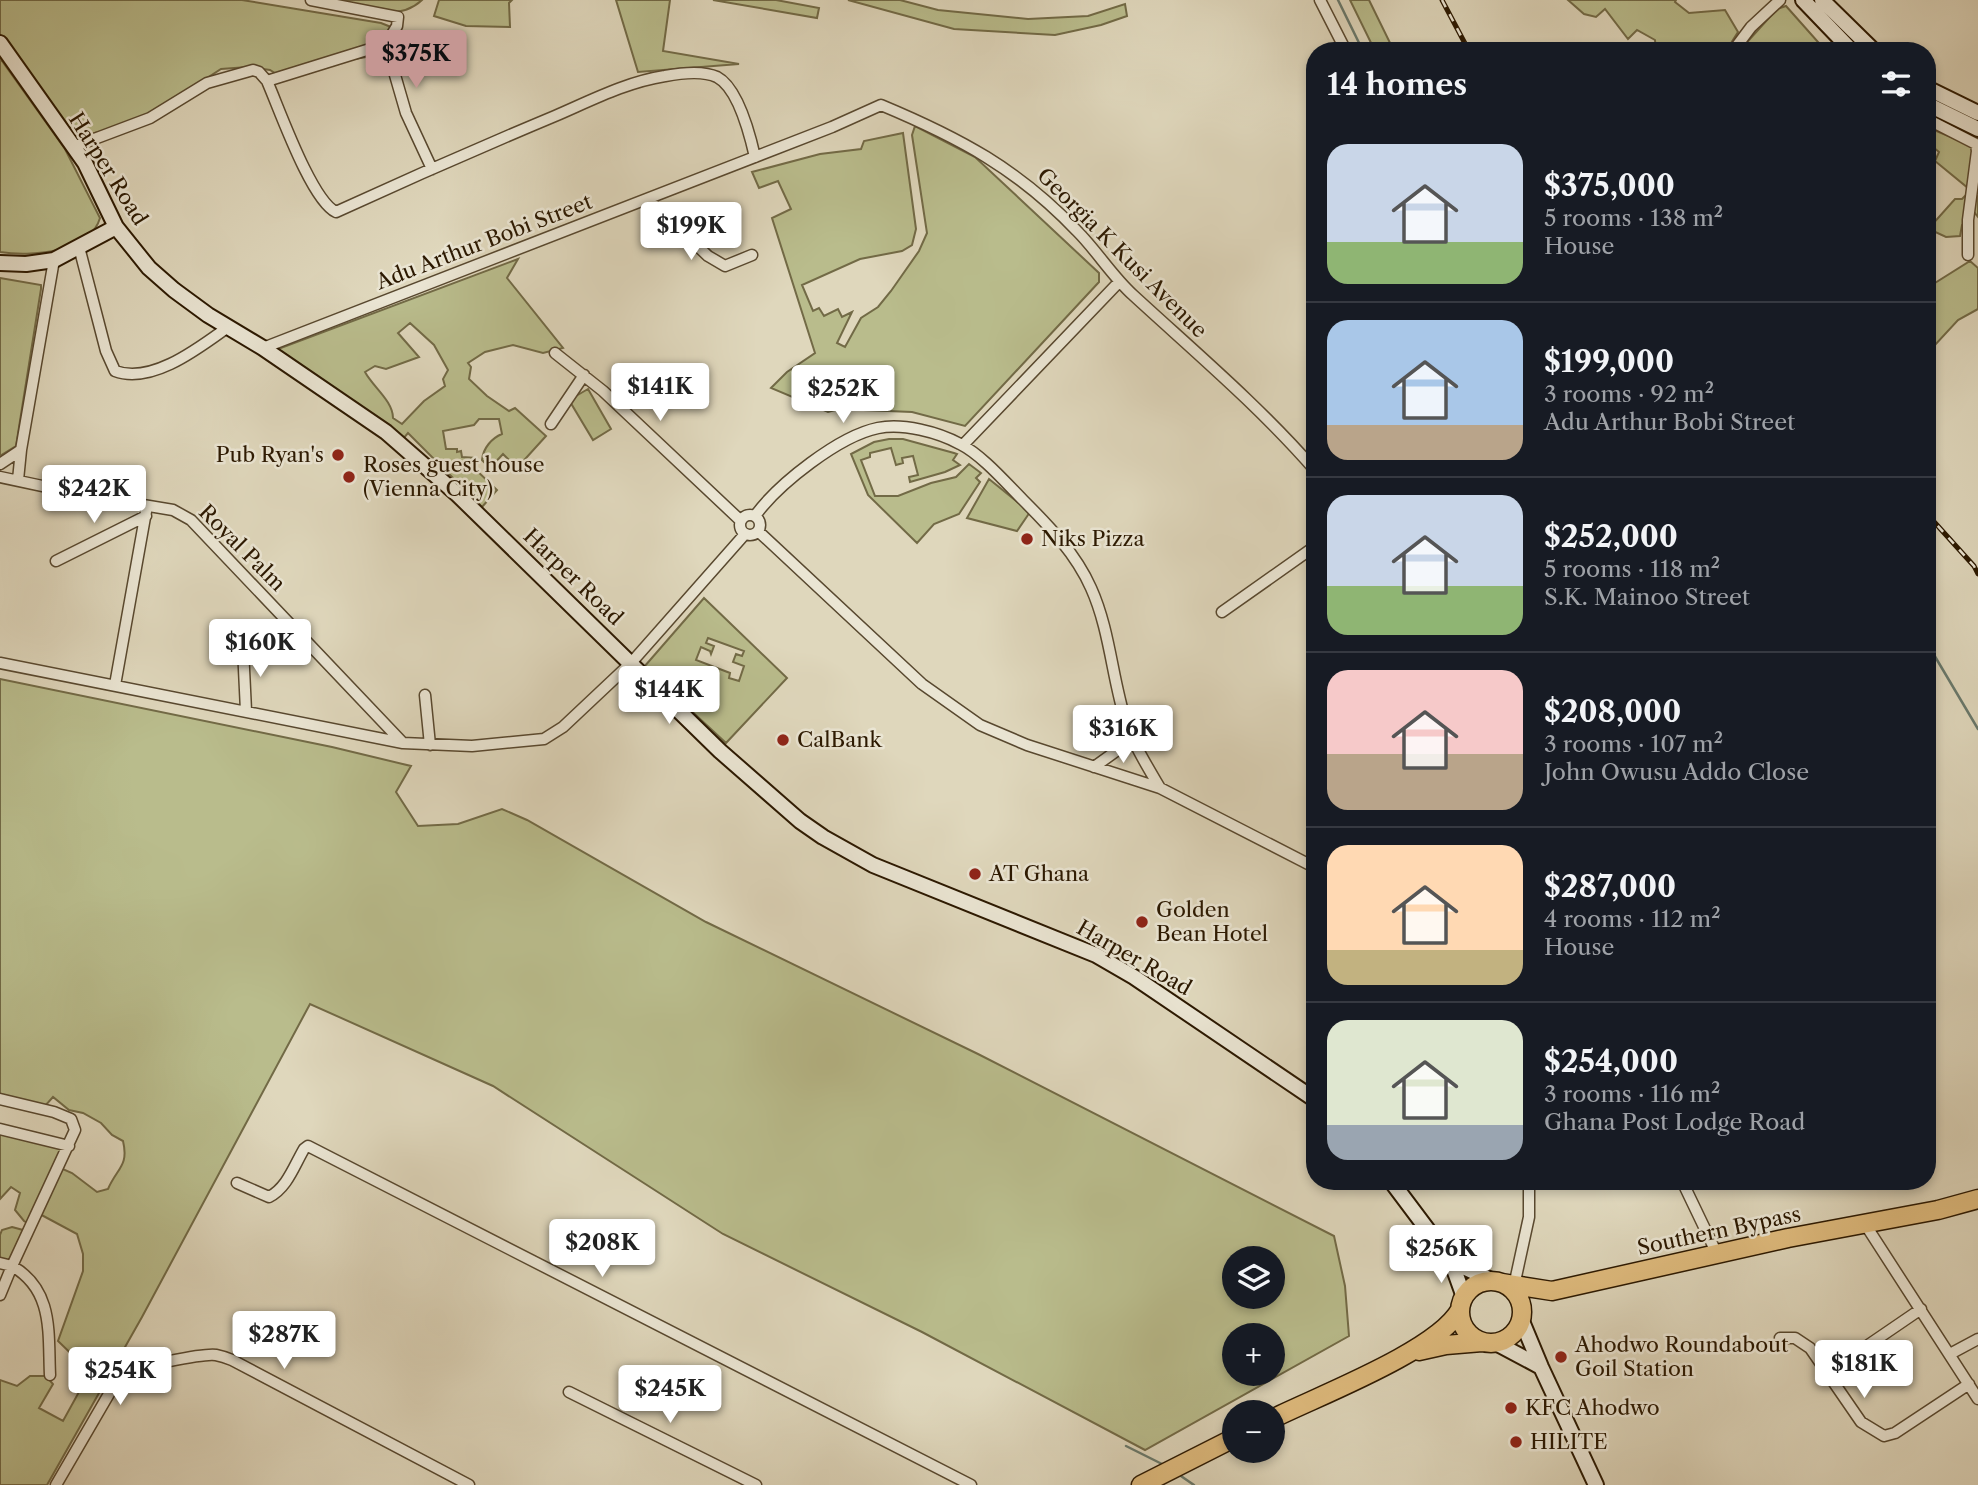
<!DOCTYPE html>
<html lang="en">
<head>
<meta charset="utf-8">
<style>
  :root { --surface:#171b24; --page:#20242c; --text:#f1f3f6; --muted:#9ea1a6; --line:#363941; --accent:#c59692 }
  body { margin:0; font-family:"Libre Caslon Text",serif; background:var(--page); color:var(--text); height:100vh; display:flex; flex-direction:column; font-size:26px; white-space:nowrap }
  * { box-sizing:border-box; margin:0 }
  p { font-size:23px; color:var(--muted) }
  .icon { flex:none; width:38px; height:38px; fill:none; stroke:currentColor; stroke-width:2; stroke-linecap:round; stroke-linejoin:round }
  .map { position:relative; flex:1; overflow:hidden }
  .sheet { position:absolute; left:1306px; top:42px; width:630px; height:1148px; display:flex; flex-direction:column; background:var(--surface); border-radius:28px; box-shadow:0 4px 10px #0003 }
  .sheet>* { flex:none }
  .tools { position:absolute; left:1222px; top:1246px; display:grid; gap:14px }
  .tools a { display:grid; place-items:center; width:63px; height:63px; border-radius:50%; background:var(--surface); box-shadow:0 4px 10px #0003; font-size:35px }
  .price { position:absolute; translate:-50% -60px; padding:0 16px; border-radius:7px; background:#fff; color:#222; font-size:23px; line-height:46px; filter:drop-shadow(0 2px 4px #0008) }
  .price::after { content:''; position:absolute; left:50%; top:42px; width:21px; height:16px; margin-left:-10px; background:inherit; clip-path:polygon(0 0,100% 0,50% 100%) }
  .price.active { background:var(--accent); color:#111 }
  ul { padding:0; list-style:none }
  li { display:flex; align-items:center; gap:21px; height:175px; padding:0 21px }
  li+li { border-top:2px solid var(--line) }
  li span { display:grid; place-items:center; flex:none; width:196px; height:140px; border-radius:21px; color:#555 }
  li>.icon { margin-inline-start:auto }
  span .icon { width:84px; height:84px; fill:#fffc; stroke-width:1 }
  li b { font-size:30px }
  h2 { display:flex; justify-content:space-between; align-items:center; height:84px; padding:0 21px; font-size:30px }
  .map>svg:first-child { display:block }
  .green { fill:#b9bc8c; stroke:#726a46; stroke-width:2; fill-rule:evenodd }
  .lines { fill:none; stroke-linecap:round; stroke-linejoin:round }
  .stream { stroke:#69796c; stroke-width:2.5 }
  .street-casing { stroke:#58482f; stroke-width:13 }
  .secondary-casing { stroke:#2b1800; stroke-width:18 }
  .highway-casing { stroke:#2b1800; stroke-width:21 }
  .street { stroke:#eae5d3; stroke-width:10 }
  .secondary { stroke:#eae5d3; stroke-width:14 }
  .highway { stroke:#e0bc7e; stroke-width:18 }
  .rail-casing { stroke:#2b1800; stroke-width:5 }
  .rail { stroke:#eae5d3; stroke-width:2.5; stroke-dasharray:8; stroke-linecap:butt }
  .poi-dot { fill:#8f2418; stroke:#eae5d3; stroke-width:2.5 }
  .labels { text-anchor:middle; stroke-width:5; stroke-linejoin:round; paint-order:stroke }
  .street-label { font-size:21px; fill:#2b1800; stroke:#eae5d3 }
  .poi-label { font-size:21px; fill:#2b1800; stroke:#eae5d3; text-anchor:start }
</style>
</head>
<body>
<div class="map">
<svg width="1978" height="1485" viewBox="0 0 1978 1485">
  <rect width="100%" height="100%" fill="#dfd7bc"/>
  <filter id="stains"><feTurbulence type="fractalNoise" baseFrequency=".00286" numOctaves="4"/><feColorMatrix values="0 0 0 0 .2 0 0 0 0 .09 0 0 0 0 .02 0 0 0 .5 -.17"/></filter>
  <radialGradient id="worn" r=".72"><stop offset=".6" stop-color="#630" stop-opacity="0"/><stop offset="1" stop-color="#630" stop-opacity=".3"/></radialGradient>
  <!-- green -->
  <path class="green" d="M0,0H242L381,23L391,27L389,46L377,55L327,64L281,77L270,70L248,67L221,69L164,106L132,121L111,129L74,138L0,35Z
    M323,0H422C396,25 353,6 323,0Z
    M439,0H512L509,3L510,27L466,26L434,16Z
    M616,0H670L663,51L739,64L638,72Z
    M713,0H776L819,8L817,18Z
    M848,0H900L938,10L1028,19L1088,16L1125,4L1127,16L1101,25L1055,35L954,29Z
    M1350,0H1369L1394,51H1375Z
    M1568,0H1676L1675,2L1689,13L1725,10L1738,32L1726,51H1656L1655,40L1637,30L1628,39L1605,9L1596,17L1584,14Z
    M1786,6L1826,51H1739L1777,9Z
    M0,58L65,149L100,218C90,253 30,257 0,252Z
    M915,126L975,157L1099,273V282L965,426L912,412L839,409L828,412L771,388L787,372L815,353L772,218L791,209L778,181L759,188L752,172L820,154L861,149L864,141L903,133L916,229L912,245L902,251L860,259L802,285L813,311L819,308L824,316L838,309L842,317L852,312L837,343L845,347L861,318L878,307L891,291L919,251L927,233L912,135Z
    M1927,127L1972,146L1973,155L1968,188L1935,161L1939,152L1927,142Z
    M1974,193L1978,197V217L1974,212L1971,219L1962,225L1960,236L1946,237L1931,230L1930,227L1955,199H1962L1967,194Z
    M518,259L507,278L563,348L543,353L513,345L485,352L468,363L471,367L469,379L487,396L509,411L515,408L546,436L517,468L503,454L490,468L482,460C483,448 492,438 502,434L499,419H479L474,425L443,431L446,449H457V452L461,451L462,457L476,458L474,468L497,490L482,507L408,433L403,439L278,349ZM410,323L434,345L448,370L443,379L445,386L424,401L402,424L393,418C393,401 373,387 365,372L375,366L386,369L419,357L398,333Z
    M1970,261L1978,268V309L1958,320L1935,345L1927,349V288Z
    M0,278L41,285V289L16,446L0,456Z
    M588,389L611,429L593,440L569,400Z
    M889,439H903L954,453L957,454L953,460L960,465L945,472L910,482L909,477L918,475L913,456L902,458L903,463L896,465L891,448L870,453V457L861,460L875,496H898L931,483L956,477L969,464L981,473L976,478L980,482L959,514L934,524L917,543L868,495L851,454L874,442Z
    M989,479L1030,512L1017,531L967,518Z
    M704,598L787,678L726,743L644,667ZM708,638L744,651L742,656L736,654L733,662L744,666L739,681L729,678L730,673L696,660L701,647L710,651L711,654L714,646L706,643Z
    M0,679L332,747L411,766L396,792L418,826L458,824L502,809L527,820L706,922L978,1054L1334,1236L1345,1286L1349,1336L1145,1450L922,1332L723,1234L493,1086L310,1004L142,1317L47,1485H0V1380L17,1386L30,1376H46L53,1384L39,1408L63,1421L90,1372L58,1341L83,1271V1254L77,1234L36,1212L31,1225L24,1221L15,1210L20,1193L11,1187L0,1199V1132L65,1148L58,1167L72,1173L97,1192L108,1189C117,1168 129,1166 123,1141L112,1135L101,1123L83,1113L69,1110L53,1097L45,1106L0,1096ZM1234,1258H1272V1297H1234ZM1234,1335H1272V1374H1234Z
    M12,1227L23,1230L8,1264H0V1235L2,1230Z"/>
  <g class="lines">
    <!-- stream -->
    <path class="stream" d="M1338,0L1363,51
      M1927,643L1978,729
      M1126,1446L1164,1465
      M1178,1474L1194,1485"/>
    <!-- street casing -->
    <g class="street-casing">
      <path id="street" d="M311,0L398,17L397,26L386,44L406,113L432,169
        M1320,0L1346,51
        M1733,51L1751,27L1780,0
        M267,81L386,44
        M1927,119L1976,144L1977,151L1968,220V255
        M73,147L150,118L207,83L253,70L259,72L267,81C279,108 311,200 336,212C408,179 481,147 555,116C590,101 626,82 665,76C681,73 702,70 717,77C738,88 750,135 755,157
        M648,199L708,256L725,266L752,255
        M79,247L106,351L115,371C152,385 200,347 228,327
        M263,348L832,127L881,105C960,138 1018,169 1077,231C1097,251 1112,276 1133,295C1195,352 1259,406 1314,469
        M555,353L603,391L741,521
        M551,424L584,375
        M963,445L1119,282
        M0,464L21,450
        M0,477L89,496L173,510L191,520L402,742
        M18,480L21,450L54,260
        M740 525a10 10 0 1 1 20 0a10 10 0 1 1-20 0Z
        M755,516C778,484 839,436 878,428C903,423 938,432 960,444C982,455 1006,483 1023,500C1050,527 1076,554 1091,588C1110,630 1112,678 1126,722C1134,745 1147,766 1160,788
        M758,531L922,684L980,725L1027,745L1160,788L1314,867
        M56,561L146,516
        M1222,612L1314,547
        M243,648L246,711
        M0,663L403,743L472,746L544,739L563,727L631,663L745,534
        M115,685L147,506
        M425,695L430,745
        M1094,767L1133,739
        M0,1099L54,1112L71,1119L75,1130L12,1266L0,1263
        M0,1129L69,1146
        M1682,1181L1717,1254
        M237,1183L269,1197C287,1188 294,1166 304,1149L308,1146L971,1485
        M1865,1224L1978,1399
        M1514,1286L1529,1217V1181
        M0,1295L12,1266C54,1290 48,1333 50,1375
        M1780,1338H1795L1810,1348L1861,1422L1884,1436L1895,1433L1969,1384
        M1861,1350L1921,1309
        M1950,1354L1978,1339
        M569,1392L756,1485
        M56,1485L113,1387C117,1383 120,1377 124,1374C133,1367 205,1353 216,1355C221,1356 227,1358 232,1360L469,1485"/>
    </g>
    <!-- secondary casing -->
    <g class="secondary-casing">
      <path id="secondary" d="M1803,0L1852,51
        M1822,0L1874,51
        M0,43L85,163L116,227L149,268L174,290L208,315L263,348L386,432L458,495L720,751L800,821L823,837L873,865L1096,955L1134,977L1314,1099
        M1927,88L1978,113
        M1927,104L1978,129
        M0,263L26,264L54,260L116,227
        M1391,1181L1451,1261L1464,1297
        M1451,1261L1495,1282
        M1521,1319L1541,1367L1596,1485
        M1496,1343L1541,1367"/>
    </g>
    <!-- highway casing -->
    <g class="highway-casing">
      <path id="highway" d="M1460 1312a31 31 0 1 1 62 0a31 31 0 1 1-62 0Z
        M1502,1283L1552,1291L1788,1238L1938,1210L1978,1199
        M1419,1351L1446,1345L1482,1342
        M1272,1419C1318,1396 1437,1351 1460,1310
        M1141,1485L1234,1438"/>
    </g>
    <!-- street -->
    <use href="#street" class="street"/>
    <!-- secondary -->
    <use href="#secondary" class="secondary"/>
    <!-- highway -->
    <use href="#highway" class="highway"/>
    <!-- rail casing -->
    <g class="rail-casing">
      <path id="rail" d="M1442,0L1469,51
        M1927,514L1974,566L1978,574"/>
    </g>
    <!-- rail -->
    <use href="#rail" class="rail"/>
  </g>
  <!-- markers -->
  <g class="poi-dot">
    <circle cx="338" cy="455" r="7"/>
    <circle cx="349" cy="477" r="7"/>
    <circle cx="1027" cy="539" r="7"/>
    <circle cx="783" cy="740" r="7"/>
    <circle cx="975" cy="874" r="7"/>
    <circle cx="1142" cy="922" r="7"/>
    <circle cx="1561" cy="1357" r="7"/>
    <circle cx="1511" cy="1408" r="7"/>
    <circle cx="1516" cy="1442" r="7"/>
  </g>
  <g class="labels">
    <!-- street labels -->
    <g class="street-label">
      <text transform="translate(108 169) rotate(58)" y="7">Harper Road</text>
      <text transform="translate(484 242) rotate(-21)" y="7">Adu Arthur Bobi Street</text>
      <text transform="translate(1122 253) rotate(45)" y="7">Georgia K Kusi Avenue</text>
      <text transform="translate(242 548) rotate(45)" y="7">Royal Palm</text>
      <text transform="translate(573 577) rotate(44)" y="7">Harper Road</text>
      <text transform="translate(1134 958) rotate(30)" y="7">Harper Road</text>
      <text transform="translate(1719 1231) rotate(-12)" y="7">Southern Bypass</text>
    </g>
    <!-- poi labels -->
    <g class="poi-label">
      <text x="324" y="462" text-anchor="end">Pub Ryan's</text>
      <text x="363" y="472">Roses guest house<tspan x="363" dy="24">(Vienna City)</tspan></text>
      <text x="1041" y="546">Niks Pizza</text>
      <text x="797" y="747">CalBank</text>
      <text x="989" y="881">AT Ghana</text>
      <text x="1156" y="917">Golden<tspan x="1156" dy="24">Bean Hotel</tspan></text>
      <text x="1575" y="1352">Ahodwo Roundabout<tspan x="1575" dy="24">Goil Station</tspan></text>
      <text x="1525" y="1415">KFC Ahodwo</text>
      <text x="1530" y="1449">HILITE</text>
    </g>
  </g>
  <rect width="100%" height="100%" filter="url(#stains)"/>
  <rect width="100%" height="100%" fill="url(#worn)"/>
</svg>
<div class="tools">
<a><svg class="icon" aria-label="layers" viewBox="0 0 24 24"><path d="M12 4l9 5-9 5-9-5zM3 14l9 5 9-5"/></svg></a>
<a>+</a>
<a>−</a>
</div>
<b class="price active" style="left:416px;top:90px">$375K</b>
<b class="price" style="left:691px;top:262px">$199K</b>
<b class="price" style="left:660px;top:423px">$141K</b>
<b class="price" style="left:843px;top:425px">$252K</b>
<b class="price" style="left:94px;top:525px">$242K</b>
<b class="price" style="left:260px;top:679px">$160K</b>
<b class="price" style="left:669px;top:726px">$144K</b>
<b class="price" style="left:1123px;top:765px">$316K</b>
<b class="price" style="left:602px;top:1279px">$208K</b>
<b class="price" style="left:1441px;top:1285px">$256K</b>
<b class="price" style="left:284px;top:1371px">$287K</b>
<b class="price" style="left:1864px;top:1400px">$181K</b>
<b class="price" style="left:120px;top:1407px">$254K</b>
<b class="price" style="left:670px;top:1425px">$245K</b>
<section class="sheet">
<h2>14 homes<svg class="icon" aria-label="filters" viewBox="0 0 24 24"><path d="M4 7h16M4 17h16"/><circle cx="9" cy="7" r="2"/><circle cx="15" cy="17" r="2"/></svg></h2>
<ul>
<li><span style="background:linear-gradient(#c9d6e8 70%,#8fb573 0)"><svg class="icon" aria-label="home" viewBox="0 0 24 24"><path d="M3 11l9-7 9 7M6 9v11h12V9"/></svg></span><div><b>$375,000</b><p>5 rooms · 138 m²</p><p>House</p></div></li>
<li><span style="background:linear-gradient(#a9c7e8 75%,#b9a48a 0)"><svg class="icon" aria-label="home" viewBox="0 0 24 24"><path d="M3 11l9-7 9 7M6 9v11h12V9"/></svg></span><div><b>$199,000</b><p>3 rooms · 92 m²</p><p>Adu Arthur Bobi Street</p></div></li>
<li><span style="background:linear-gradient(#c9d6e8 65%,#8fb573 0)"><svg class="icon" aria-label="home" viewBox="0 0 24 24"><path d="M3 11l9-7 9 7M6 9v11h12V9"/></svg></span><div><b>$252,000</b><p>5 rooms · 118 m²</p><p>S.K. Mainoo Street</p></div></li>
<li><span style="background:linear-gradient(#f6c9c9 60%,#b9a48a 0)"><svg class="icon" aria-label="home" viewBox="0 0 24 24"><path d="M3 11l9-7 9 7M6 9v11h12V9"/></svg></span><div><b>$208,000</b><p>3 rooms · 107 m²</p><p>John Owusu Addo Close</p></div></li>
<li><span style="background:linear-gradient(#ffd9b3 75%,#c2b280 0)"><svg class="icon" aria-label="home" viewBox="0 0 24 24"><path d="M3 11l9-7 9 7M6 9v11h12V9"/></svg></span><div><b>$287,000</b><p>4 rooms · 112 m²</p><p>House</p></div></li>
<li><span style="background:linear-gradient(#dfe7d0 75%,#9aa5b1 0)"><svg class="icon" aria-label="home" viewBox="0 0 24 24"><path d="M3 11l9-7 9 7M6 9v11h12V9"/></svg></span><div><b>$254,000</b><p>3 rooms · 116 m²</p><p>Ghana Post Lodge Road</p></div></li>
</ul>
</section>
</div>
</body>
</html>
